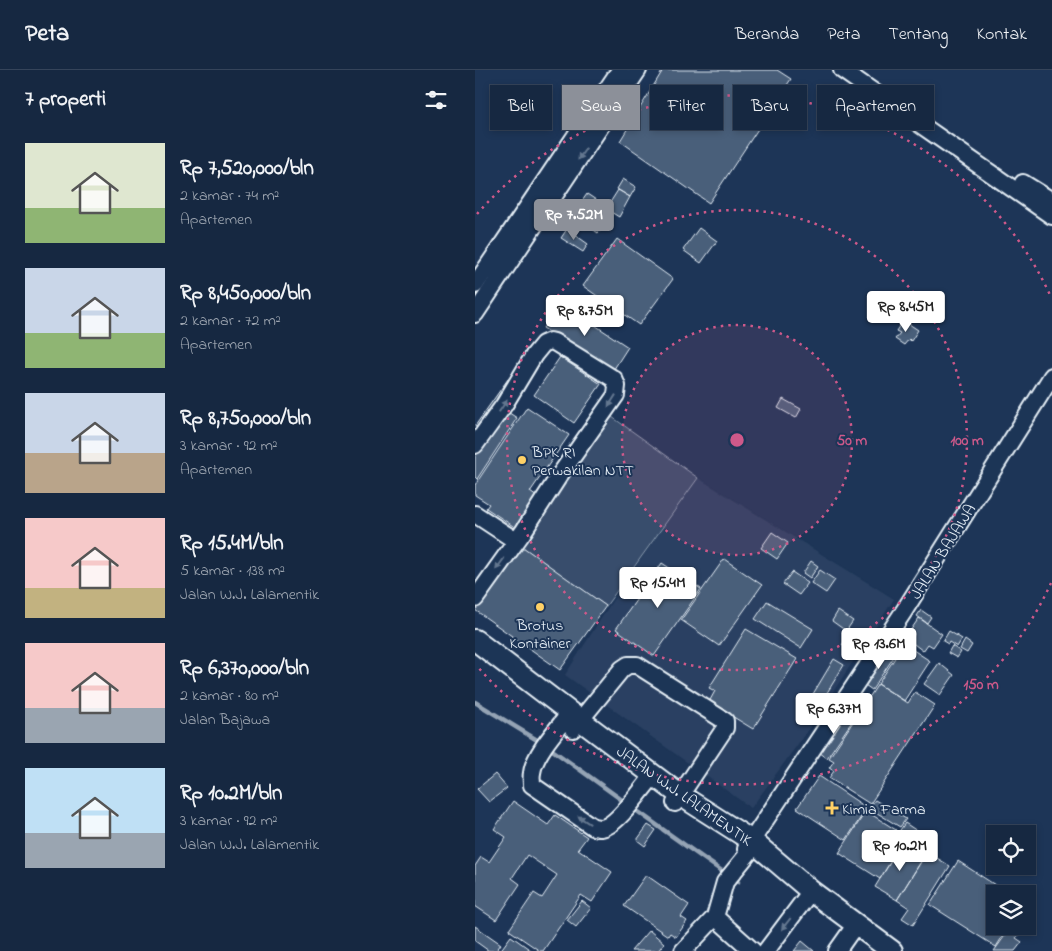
<!DOCTYPE html>
<html lang="id">
<head>
<meta charset="utf-8">
<style>
  :root { --surface:#162841; --page:#1f3048; --text:#f1f3f6; --muted:#9ea6b1; --line:#35445a; --accent:#8c9099 }
  body { margin:0; font-family:"Indie Flower",sans-serif; background:var(--page); color:var(--text); height:100vh; display:flex; flex-direction:column; font-size:19px; white-space:nowrap }
  * { box-sizing:border-box; margin:0 }
  p { font-size:16px; color:var(--muted) }
  .icon { flex:none; width:28px; height:28px; fill:none; stroke:currentColor; stroke-width:2; stroke-linecap:round; stroke-linejoin:round }
  .map { position:relative; flex:1; overflow:hidden }
  .panel { display:flex; flex-direction:column; background:var(--surface); width:475px }
  .panel>* { flex:none }
  .hud { position:absolute; left:15px; top:15px; width:475px; height:45px; display:flex; gap:10px }
  .controls { position:absolute; left:511px; top:755px; display:grid; gap:10px }
  .controls a { display:grid; place-items:center; width:50px; height:50px; border-radius:0px; background:var(--surface); box-shadow:0 2px 8px #0003,0 0 0 1px var(--line); font-size:25px }
  .price { position:absolute; translate:-50% -42px; padding:0 11px; border-radius:5px; background:#fff; color:#222; font-size:16px; line-height:32px; filter:drop-shadow(0 1px 2px #0008) }
  .price::after { content:''; position:absolute; left:50%; top:30px; width:15px; height:11px; margin-left:-8px; background:inherit; clip-path:polygon(0 0,100% 0,50% 100%) }
  .price.selected { background:var(--accent); color:#fff }
  ul { padding:0; list-style:none }
  li { display:flex; align-items:center; gap:15px; height:125px; padding:0 25px }
  li span { display:grid; place-items:center; flex:none; width:140px; height:100px; border-radius:0px; color:#555 }
  li>.icon { margin-inline-start:auto }
  span .icon { width:60px; height:60px; fill:#fffc; stroke-width:1 }
  li b { font-size:21px }
  h2 { display:flex; justify-content:space-between; align-items:center; height:60px; padding:0 25px; font-size:21px }
  .chip { padding:0 18px; border-radius:0px; background:var(--surface); box-shadow:0 2px 8px #0003,0 0 0 1px var(--line); font-size:18px; line-height:45px }
  .chip.selected { background:var(--accent); color:#fff }
  header { display:flex; align-items:center; gap:30px; box-sizing:border-box; height:70px; padding:0 25px; background:var(--surface); border-bottom:1px solid var(--line) }
  header strong { font-size:24px }
  nav { display:flex; gap:28px; margin-inline-start:auto; font-size:18px }
  main { display:flex; flex:1; min-height:0 }
  .map>svg:first-child { display:block }
  .built { fill:#2a4162 }
  .green { fill:#374d6c; stroke:#909fb2 }
  .lines { fill:none; stroke-linecap:round; stroke-linejoin:round }
  .stream { stroke:#95a4b5; stroke-width:4.5 }
  .building { fill:#495e7a; stroke:#e8f1f8 }
  .minor-casing { stroke:#e8f1f8; stroke-width:20 }
  .major-casing { stroke:#e8f1f8; stroke-width:24 }
  .minor { stroke:#1d3557; stroke-width:16 }
  .major { stroke:#1d3557; stroke-width:20 }
  .oneway { fill:#64778f }
  .ring { fill:none; stroke:#cd598a; stroke-width:2.5; stroke-dasharray:2.5 5 }
  .poi-dot { fill:#ffd166; stroke:#1d3557; stroke-width:2 }
  .labels { text-anchor:middle; stroke-width:4; stroke-linejoin:round; paint-order:stroke }
  .poi-label { font-size:16px; fill:#e8f1f8; stroke:#1d3557; text-anchor:start }
  .street-label { font-size:16px; fill:#e8f1f8; stroke:#1d3557 }
  .centre { fill:#cd598a; stroke:#1d3557; stroke-width:2.5 }
  .ring-label { font-size:15px; text-anchor:middle; font-weight:bold; fill:#cd598a; stroke:#1d3557; stroke-width:4; stroke-linejoin:round; paint-order:stroke }
</style>
</head>
<body>
<header>
<strong>Peta</strong>
<nav><a>Beranda</a><a>Peta</a><a>Tentang</a><a>Kontak</a></nav>
</header>
<main>
<section class="panel">
<h2>7 properti<svg class="icon" aria-label="filters" viewBox="0 0 24 24"><path d="M4 7h16M4 17h16"/><circle cx="9" cy="7" r="2"/><circle cx="15" cy="17" r="2"/></svg></h2>
<ul>
<li><span style="background:linear-gradient(#dfe7d0 65%,#8fb573 0)"><svg class="icon" aria-label="home" viewBox="0 0 24 24"><path d="M3 11l9-7 9 7M6 9v11h12V9"/></svg></span><div><b>Rp 7,520,000/bln</b><p>2 kamar · 74 m²</p><p>Apartemen</p></div></li>
<li><span style="background:linear-gradient(#c9d6e8 65%,#8fb573 0)"><svg class="icon" aria-label="home" viewBox="0 0 24 24"><path d="M3 11l9-7 9 7M6 9v11h12V9"/></svg></span><div><b>Rp 8,450,000/bln</b><p>2 kamar · 72 m²</p><p>Apartemen</p></div></li>
<li><span style="background:linear-gradient(#c9d6e8 60%,#b9a48a 0)"><svg class="icon" aria-label="home" viewBox="0 0 24 24"><path d="M3 11l9-7 9 7M6 9v11h12V9"/></svg></span><div><b>Rp 8,750,000/bln</b><p>3 kamar · 92 m²</p><p>Apartemen</p></div></li>
<li><span style="background:linear-gradient(#f6c9c9 70%,#c2b280 0)"><svg class="icon" aria-label="home" viewBox="0 0 24 24"><path d="M3 11l9-7 9 7M6 9v11h12V9"/></svg></span><div><b>Rp 15.4M/bln</b><p>5 kamar · 138 m²</p><p>Jalan W.J. Lalamentik</p></div></li>
<li><span style="background:linear-gradient(#f6c9c9 65%,#9aa5b1 0)"><svg class="icon" aria-label="home" viewBox="0 0 24 24"><path d="M3 11l9-7 9 7M6 9v11h12V9"/></svg></span><div><b>Rp 6,370,000/bln</b><p>2 kamar · 80 m²</p><p>Jalan Bajawa</p></div></li>
<li><span style="background:linear-gradient(#bfe0f5 65%,#9aa5b1 0)"><svg class="icon" aria-label="home" viewBox="0 0 24 24"><path d="M3 11l9-7 9 7M6 9v11h12V9"/></svg></span><div><b>Rp 10.2M/bln</b><p>3 kamar · 92 m²</p><p>Jalan W.J. Lalamentik</p></div></li>
</ul>
</section>
<div class="map">
<svg width="577" height="881" viewBox="0 0 577 881">
  <rect width="100%" height="100%" fill="#1d3557"/>
  <filter id="ink" filterUnits="userSpaceOnUse"><feTurbulence type="fractalNoise" baseFrequency=".02" numOctaves="2"/><feDisplacementMap in="SourceGraphic" scale="10" xChannelSelector="R" yChannelSelector="G"/><feConvolveMatrix kernelMatrix="1 2 1 2 8 2 1 2 1" color-interpolation-filters="sRGB"/></filter>
  <g filter="url(#ink)">
    <!-- built -->
    <path class="built" d="M223,408L419,529L331,663L276,738L90,605L147,516Z"/>
    <!-- green -->
    <path class="green" d="M137,347L223,408L131,536L45,475Z"/>
    <g class="lines">
      <!-- stream -->
      <path class="stream" d="M0,632L67,673
        M73,677C137,722 199,769 263,812"/>
    </g>
    <!-- building -->
    <path class="building" d="M188,0H302L316,9L234,133L145,71Z
      M148,109L161,117L155,127L142,119Z
      M143,120L155,127L144,147L131,139Z
      M112,124L127,134L118,147L103,137Z
      M93,130L129,155L123,163L88,138Z
      M224,158L242,171L226,193L208,180Z
      M92,159L113,174L108,182L86,168Z
      M142,169L198,209L164,255L108,216Z
      M85,232L153,277L137,302L68,258Z
      M428,250L443,260L436,271L434,269L429,275L420,269L425,263L421,261Z
      M85,287L126,314L99,353L59,325Z
      M33,309L39,313L7,361L0,356Z
      M308,329L326,339L321,348L303,338Z
      M52,337L94,365L55,422L62,427L41,458L11,438L14,434L0,425V415Z
      M28,339L42,348L2,409L0,407V380Z
      M297,462L313,473L302,489L286,478Z
      M45,475L131,536L85,600L0,540V538Z
      M249,489L287,515L244,576L206,550Z
      M336,491L343,496L335,508L328,503Z
      M187,493L226,519L179,586L141,559Z
      M345,500L360,510L351,523L336,513Z
      M317,502L333,513L324,525L308,514Z
      M292,531L338,559L326,578L280,549Z
      M446,540L456,547L452,553L442,546Z
      M363,541L378,551L371,561L357,551Z
      M444,548L467,564L458,577L453,574L448,581L435,571L439,564L435,561Z
      M271,559L322,589L278,659L234,632L240,621L234,618Z
      M474,561L487,569L482,577L474,572L473,574L468,571Z
      M372,568L384,576L379,583L367,575Z
      M490,570L497,575L492,583L485,579Z
      M429,574L455,591L429,631L403,614Z
      M477,576L486,582L482,588L473,583Z
      M411,579L420,585L397,620L387,613Z
      M359,589L369,595L339,644L329,639Z
      M464,593L479,605L465,625L449,614Z
      M403,614L433,633L440,622L460,635L395,734L354,708L359,701L354,698L359,691L354,688Z
      M367,643L378,650L352,688L341,680Z
      M20,704L32,718L14,732L2,719Z
      M344,706L392,738L371,770L322,738Z
      M400,730L431,749L425,757L394,738Z
      M38,731L73,755L80,745L112,767L103,779L137,802L117,832L106,825L68,881H65L34,860L59,823L67,828L82,805L52,785L37,808L45,814L21,850L0,836V796L6,787L14,792L31,767L19,759Z
      M391,741L421,760L417,767L427,773L405,809L364,783Z
      M430,753L442,761L435,771L423,763Z
      M173,755L181,760L170,776L162,770Z
      M427,773L449,787L422,830L400,817Z
      M452,782L475,796L438,855L427,848L434,838L422,830Z
      M483,791L534,824H520V856H534L521,877L455,835Z
      M171,805L214,835L206,847L212,851L201,867L195,863L193,866L149,836Z
      M107,831L116,838L101,857L92,850Z
      M0,856L26,874L21,881H14L0,871Z
      M537,856H550L541,868L547,872L540,881H519Z
      M174,860L189,873L183,881H156Z
      M36,866L57,881H25Z
      M327,871L339,881H319Z"/>
    <g class="lines">
      <!-- minor casing -->
      <g class="minor-casing">
        <path id="minor" d="M367,0L577,146
          M548,113L577,131
          M0,215L145,0
          M0,244L163,0
          M0,375L29,335L59,285L68,274L75,271L79,272L139,309L142,316L141,325L84,406L48,462L0,529
          M0,444L41,471
          M95,643C83,658 59,684 57,703C56,707 57,711 57,715L118,757C121,757 124,758 126,758C142,757 168,717 179,705
          M98,659L147,599L153,595H162L250,651V658L200,733
          M271,779L429,541L577,306
          M208,881L240,847
          M278,881L240,847L250,812L281,774
          M291,881L336,821
          M362,881L381,854"/>
      </g>
      <!-- major casing -->
      <g class="major-casing">
        <path id="major" d="M0,570L105,650L205,725L277,771L336,821L417,881"/>
      </g>
      <!-- minor -->
      <use href="#minor" class="minor"/>
      <!-- major -->
      <use href="#major" class="major"/>
    </g>
    <!-- one-way arrows -->
    <defs><path id="oneway-solid" d="M-6-.8H1V-3.2L6.5 0L1 3.2V.8H-6Z" transform="scale(1.25)"/></defs>
    <g class="oneway">
      <use href="#oneway-solid" transform="translate(107 84) rotate(124)"/>
      <use href="#oneway-solid" transform="translate(137 331) rotate(122)"/>
      <use href="#oneway-solid" transform="translate(28 336) rotate(-56)"/>
      <use href="#oneway-solid" transform="translate(25 494) rotate(126)"/>
      <use href="#oneway-solid" transform="translate(109 750) rotate(-146)"/>
      <use href="#oneway-solid" transform="translate(311 854) rotate(128)"/>
    </g>
  </g>
  <!-- distance rings -->
  <circle cx="262" cy="370" r="115" fill="#cd598a" fill-opacity=".12"/>
  <g class="ring">
    <circle cx="262" cy="370" r="115"/>
    <circle cx="262" cy="370" r="230"/>
    <path d="M576 513A345 345 0 0 1 2 596M2 144A345 345 0 0 1 576 227"/>
  </g>
  <!-- markers -->
  <g class="poi-dot">
    <circle cx="47" cy="390" r="5"/>
    <circle cx="65" cy="537" r="5"/>
    <path d="M354.5 730.5h5v5h5v5h-5v5h-5v-5h-5v-5h5z"/>
  </g>
  <g class="labels">
    <!-- poi labels -->
    <g class="poi-label">
      <text x="57" y="387">BPK RI<tspan x="57" dy="18">Perwakilan NTT</tspan></text>
      <text x="65" y="560" text-anchor="middle">Brotus<tspan x="65" dy="18">Kontainer</tspan></text>
      <text x="367" y="744">Kimia Farma</text>
    </g>
    <!-- street labels -->
    <g class="street-label">
      <text transform="translate(467 481) rotate(-58)" y="6">JALAN BAJAWA</text>
      <text transform="translate(210 725) rotate(35)" y="6">JALAN W.J. LALAMENTIK</text>
    </g>
  </g>
  <circle cx="262" cy="370" r="8" class="centre"/>
  <g class="ring-label">
    <text x="377" y="375">50 m</text>
    <text x="492" y="375">100 m</text>
    <text x="506" y="619">150 m</text>
  </g>
</svg>
<div class="controls">
<a><svg class="icon" aria-label="locate" viewBox="0 0 24 24"><circle cx="12" cy="12" r="6"/><path d="M12 2v4M12 18v4M2 12h4M18 12h4"/></svg></a>
<a><svg class="icon" aria-label="layers" viewBox="0 0 24 24"><path d="M12 4l9 5-9 5-9-5zM3 14l9 5 9-5"/></svg></a>
</div>
<b class="price selected" style="left:99px;top:171px">Rp 7.52M</b>
<b class="price" style="left:431px;top:263px">Rp 8.45M</b>
<b class="price" style="left:110px;top:267px">Rp 8.75M</b>
<b class="price" style="left:183px;top:539px">Rp 15.4M</b>
<b class="price" style="left:404px;top:600px">Rp 13.6M</b>
<b class="price" style="left:359px;top:665px">Rp 6.37M</b>
<b class="price" style="left:425px;top:802px">Rp 10.2M</b>
<div class="hud">
<a class="chip">Beli</a>
<a class="chip selected">Sewa</a>
<a class="chip">Filter</a>
<a class="chip">Baru</a>
<a class="chip">Apartemen</a>
</div>
</div>
</main>
</body>
</html>
